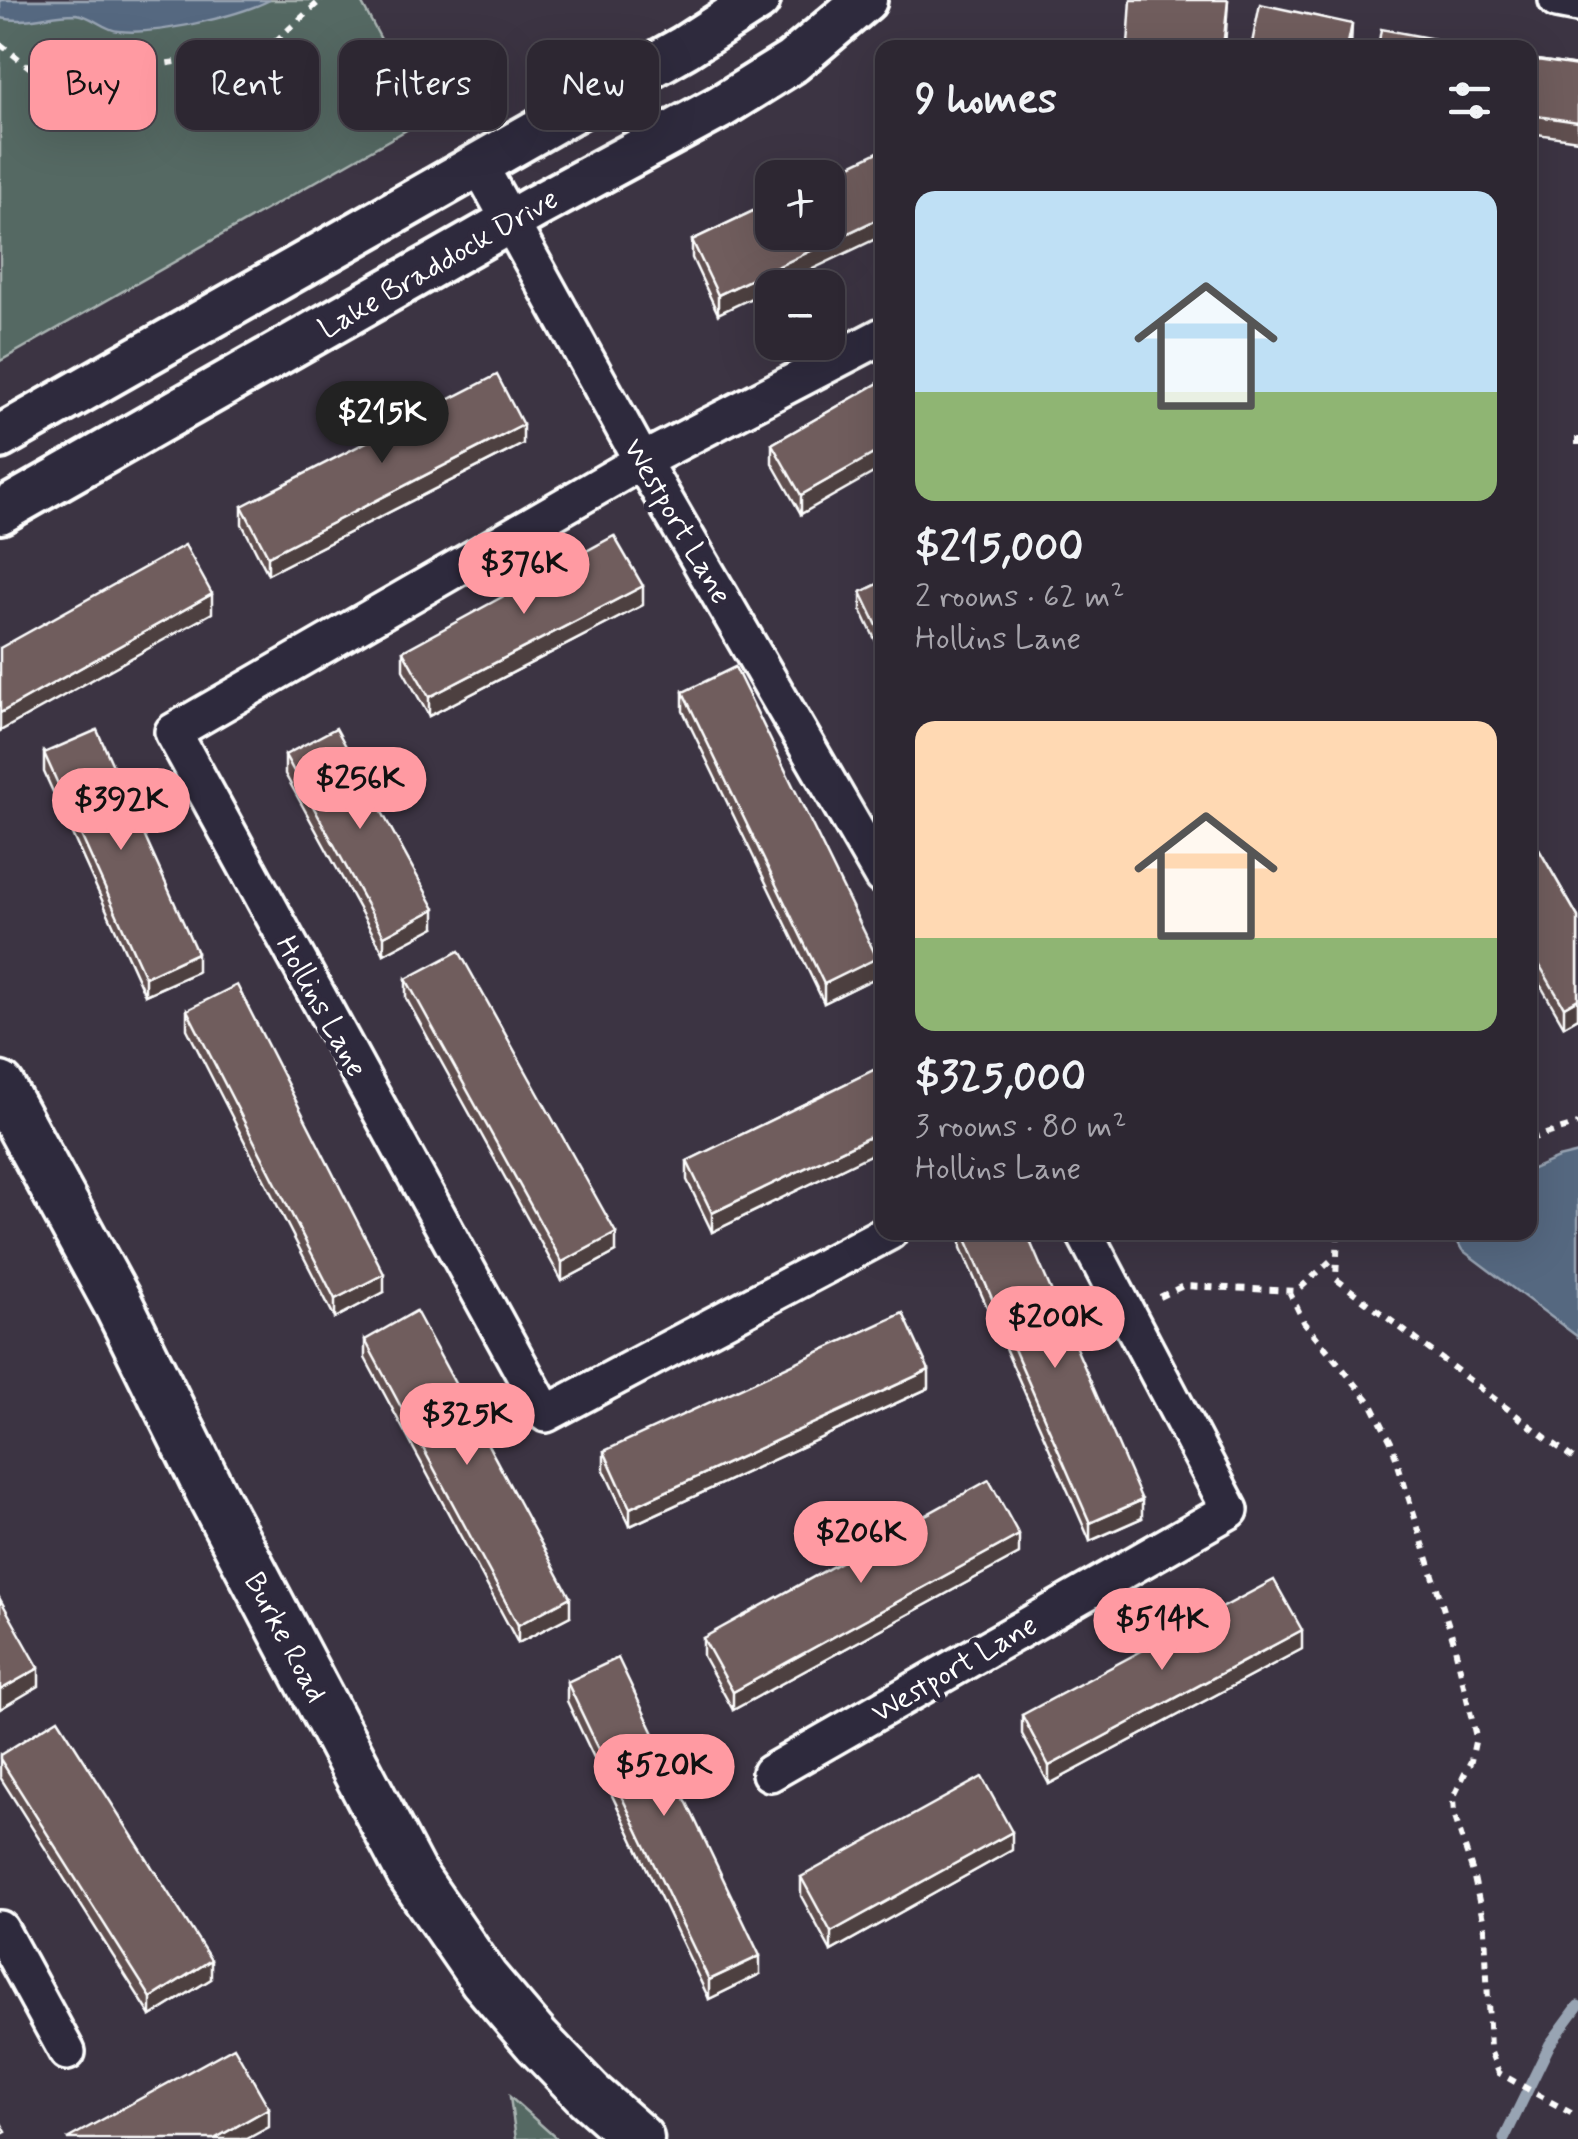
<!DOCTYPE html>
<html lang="en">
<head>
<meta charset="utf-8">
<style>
  :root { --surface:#2d2732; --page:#39333e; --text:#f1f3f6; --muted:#a7a5ac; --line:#48444d; --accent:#ff9aa2 }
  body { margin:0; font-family:Mynerve,sans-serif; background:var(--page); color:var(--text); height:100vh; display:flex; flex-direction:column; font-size:38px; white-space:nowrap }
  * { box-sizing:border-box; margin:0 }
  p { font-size:32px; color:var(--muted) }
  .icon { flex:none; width:55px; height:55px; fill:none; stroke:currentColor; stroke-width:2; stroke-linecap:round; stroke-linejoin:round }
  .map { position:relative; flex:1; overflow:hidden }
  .drawer { position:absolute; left:875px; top:40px; width:662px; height:1200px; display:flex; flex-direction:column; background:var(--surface); border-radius:20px; box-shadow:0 10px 40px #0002,0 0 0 2px var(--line) }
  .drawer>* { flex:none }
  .top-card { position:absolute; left:30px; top:40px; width:695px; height:90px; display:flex; gap:20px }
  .buttons { position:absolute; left:755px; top:160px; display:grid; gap:20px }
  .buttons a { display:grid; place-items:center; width:90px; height:90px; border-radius:20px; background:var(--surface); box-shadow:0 10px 40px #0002,0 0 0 2px var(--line); font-size:50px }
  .price { position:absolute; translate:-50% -85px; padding:0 22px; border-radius:35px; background:var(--accent); color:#111; font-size:32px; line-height:65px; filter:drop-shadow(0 2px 5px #0008) }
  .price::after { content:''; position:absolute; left:50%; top:60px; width:30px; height:22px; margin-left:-15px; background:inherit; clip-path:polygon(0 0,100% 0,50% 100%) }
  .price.active { background:#222; color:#fff }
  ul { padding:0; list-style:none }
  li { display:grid; align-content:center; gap:20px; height:530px; padding:0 40px }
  li span { display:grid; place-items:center; height:310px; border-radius:20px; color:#555 }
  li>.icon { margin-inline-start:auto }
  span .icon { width:180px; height:180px; fill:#fffc; stroke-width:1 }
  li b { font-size:42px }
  h2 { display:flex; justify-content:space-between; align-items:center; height:120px; padding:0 40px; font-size:42px }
  .tag { padding:0 35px; border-radius:20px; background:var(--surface); box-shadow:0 10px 40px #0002,0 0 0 2px var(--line); font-size:35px; line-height:90px }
  .tag.active { background:var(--accent); color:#111 }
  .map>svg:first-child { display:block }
  .green { fill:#546964; stroke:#aab4b2; stroke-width:2.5 }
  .water { fill:#546880; stroke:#98a4b3; stroke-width:2.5 }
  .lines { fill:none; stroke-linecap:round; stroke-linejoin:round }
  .stream { stroke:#98a4b3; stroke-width:11 }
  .minor-casing { stroke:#fff; stroke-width:42 }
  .tertiary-casing { stroke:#fff; stroke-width:50 }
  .secondary-casing { stroke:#fff; stroke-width:55 }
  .path { stroke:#fff; stroke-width:6; stroke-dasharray:8 8; stroke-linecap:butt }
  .minor { stroke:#2f2a3d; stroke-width:35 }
  .tertiary { stroke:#2f2a3d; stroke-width:42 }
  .secondary { stroke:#2f2a3d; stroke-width:48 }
  .wall { fill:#605050; stroke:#fff; stroke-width:2.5 }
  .shaded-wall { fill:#4e4141; stroke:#fff; stroke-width:2.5 }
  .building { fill:#705d5d; stroke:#fff; stroke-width:2.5 }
  .labels { text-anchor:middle; stroke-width:10; stroke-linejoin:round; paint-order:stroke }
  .street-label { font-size:30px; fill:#fff; stroke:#2f2a3d }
</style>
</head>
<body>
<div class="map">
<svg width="1578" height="2139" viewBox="0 0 1578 2139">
  <rect width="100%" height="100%" fill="#3c3443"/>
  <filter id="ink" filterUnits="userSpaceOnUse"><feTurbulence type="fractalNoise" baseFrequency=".01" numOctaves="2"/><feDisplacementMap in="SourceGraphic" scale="20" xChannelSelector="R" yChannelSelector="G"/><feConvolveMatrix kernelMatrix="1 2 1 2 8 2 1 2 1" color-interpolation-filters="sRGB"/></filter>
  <g filter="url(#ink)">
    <!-- green -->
    <path class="green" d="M0,0H360L424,120L0,361Z
      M510,2097L557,2139H516Z"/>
    <!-- water -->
    <path class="water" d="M0,0H270C236,17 156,35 119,31C103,30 92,15 76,14C45,14 32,24 0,18Z
      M1578,1153V1337L1462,1250L1453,1233L1530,1232V1170L1558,1158Z"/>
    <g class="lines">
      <!-- stream -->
      <path class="stream" d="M1504,2139L1550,2044L1578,2006"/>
      <!-- minor casing -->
      <g class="minor-casing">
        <path id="minor" d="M1557,0L1578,4
          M478,163L642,461L882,876
          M882,336L642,461L173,732L546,1414L889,1232
          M770,1773L1230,1510L1084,1232
          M0,1929L67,2052"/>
      </g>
      <!-- tertiary casing -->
      <g class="tertiary-casing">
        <path id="tertiary" d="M0,437L685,47L758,0
          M0,512L535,207L720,107L792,62L865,0"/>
      </g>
      <!-- secondary casing -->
      <g class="secondary-casing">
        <path id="secondary" d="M0,1087L118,1304L212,1495L411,1873L484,1979L537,2041L589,2095L639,2139"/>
      </g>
      <!-- path -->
      <path class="path" d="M0,44L29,67L113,71L267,49L321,0
        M1578,437V448
        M1530,1139L1578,1124
        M1338,1232L1336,1279L1578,1462
        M1289,1291L1304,1322L1371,1403L1391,1442L1453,1639L1476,1737L1471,1761L1453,1798L1454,1814L1473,1873L1485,1929L1490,2050L1499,2073L1578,2117
        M1160,1297L1183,1286L1297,1291L1336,1256"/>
      <!-- minor -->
      <use href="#minor" class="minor"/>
      <!-- tertiary -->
      <use href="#tertiary" class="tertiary"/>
      <!-- secondary -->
      <use href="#secondary" class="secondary"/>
    </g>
    <!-- wall -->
    <path class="wall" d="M1530,59L1578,66V140L1530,133Z
      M772,202L718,314L692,258V240Z
      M882,381L801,514L772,463V444Z
      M523,444L268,574L242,524V506Z
      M882,582V654L861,610V592Z
      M643,605L429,716L403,670V651Z
      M683,692L877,977L824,1003L683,711Z
      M44,753L197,972L145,995L44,772Z
      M285,755L435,927L384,954L285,774Z
      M1530,834L1578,917V1018L1564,1026L1530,967Z
      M406,979L616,1252L562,1281L406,998Z
      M187,1010L384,1292L335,1318L187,1029Z
      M882,1066V1149L712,1232L687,1180V1161Z
      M961,1232H1026L1142,1518L1090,1541L961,1248Z
      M365,1340L570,1616L518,1643L365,1358Z
      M929,1388L630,1526L604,1470V1451Z
      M1019,1554L733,1710L703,1656V1638Z
      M1302,1649L1049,1784L1022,1734V1715Z
      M567,1682L760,1974L709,1999L567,1701Z
      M0,1755L211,1979L151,2016L0,1777Z
      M1012,1850L831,1951L801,1896V1877Z"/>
    <!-- shaded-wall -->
    <path class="shaded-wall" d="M1228,0L1225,48H1223Z
      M1352,24L1351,48H1347Z
      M882,217V236L718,314V295Z
      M523,425V444L268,574V556Z
      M882,449V468L801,514V495Z
      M643,586V605L429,716V697Z
      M212,594V613L0,731V713Z
      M435,909V927L384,954V936Z
      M197,953V972L145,995V977Z
      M877,958V977L824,1003V984Z
      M1578,999V1018L1564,1026V1007Z
      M882,1131V1149L712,1232V1213Z
      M616,1233V1252L562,1281V1262Z
      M384,1274V1292L335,1318V1299Z
      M929,1370V1388L630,1526V1508Z
      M1142,1500V1518L1090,1541V1523Z
      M1019,1535V1554L733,1710V1692Z
      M570,1597V1616L518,1643V1625Z
      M1302,1630V1649L1049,1784V1766Z
      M39,1668V1686L0,1709V1690Z
      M1012,1832V1850L831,1951V1932Z
      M760,1956V1974L709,1999V1980Z
      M211,1960V1979L151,2016V1998Z
      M269,2108V2127L247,2139H214Z"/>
    <!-- building -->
    <path class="building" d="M1131,0H1228L1223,48H1158L1128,45Z
      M1260,4L1352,24L1347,48H1251Z
      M1381,29L1478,47L1378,48Z
      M1530,59L1578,66V122L1530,115Z
      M882,150V217L718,295L692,240L772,202V232H828V178H824Z
      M497,375L523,425L268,556L242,506Z
      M882,381V449L801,495L772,444Z
      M614,536L643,586L429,697L403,651Z
      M185,545L212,594L0,713V648Z
      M882,582V636L861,592Z
      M735,667L877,958L824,984L683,692Z
      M336,728L435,909L384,936L285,755Z
      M97,730L197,953L145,977L44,753Z
      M1530,834L1578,917V999L1564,1007L1530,949Z
      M459,951L616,1233L562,1262L406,979Z
      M237,985L384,1274L335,1299L187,1010Z
      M882,1066V1131L712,1213L687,1161Z
      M963,1232H1026L1142,1500L1090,1523Z
      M416,1311L570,1597L518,1625L365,1340Z
      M903,1313L929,1370L630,1508L604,1451Z
      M989,1480L1019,1535L733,1692L703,1638Z
      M1274,1580L1302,1630L1049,1766L1022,1715Z
      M0,1599L39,1668L0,1690Z
      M618,1658L760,1956L709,1980L567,1682Z
      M58,1719L211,1960L151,1998L0,1759V1755Z
      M982,1777L1012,1832L831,1932L801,1877Z
      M234,2047L269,2108L214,2139H67Z
      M0,2121L6,2132L0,2135Z"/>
  </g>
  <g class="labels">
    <!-- street labels -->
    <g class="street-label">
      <text transform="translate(438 263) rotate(-30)" y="10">Lake Braddock Drive</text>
      <text transform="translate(678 521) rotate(60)" y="10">Westport Lane</text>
      <text transform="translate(322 1006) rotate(61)" y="10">Hollins Lane</text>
      <text transform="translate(286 1637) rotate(62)" y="10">Burke Road</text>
      <text transform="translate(954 1668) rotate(-30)" y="10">Westport Lane</text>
    </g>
  </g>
</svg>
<div class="buttons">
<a>+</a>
<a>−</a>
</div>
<b class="price active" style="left:382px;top:466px">$215K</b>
<b class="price" style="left:524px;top:617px">$376K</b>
<b class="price" style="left:360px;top:832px">$256K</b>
<b class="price" style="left:121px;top:853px">$392K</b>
<b class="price" style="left:1055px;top:1371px">$200K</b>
<b class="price" style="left:467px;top:1468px">$325K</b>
<b class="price" style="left:861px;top:1586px">$206K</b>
<b class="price" style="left:1162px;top:1673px">$514K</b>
<b class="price" style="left:664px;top:1819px">$520K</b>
<div class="top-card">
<a class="tag active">Buy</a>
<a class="tag">Rent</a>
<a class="tag">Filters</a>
<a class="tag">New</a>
</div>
<section class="drawer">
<h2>9 homes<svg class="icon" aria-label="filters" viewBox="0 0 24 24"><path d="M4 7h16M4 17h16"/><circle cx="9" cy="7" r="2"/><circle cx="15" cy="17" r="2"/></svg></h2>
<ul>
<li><span style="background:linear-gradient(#bfe0f5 65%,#8fb573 0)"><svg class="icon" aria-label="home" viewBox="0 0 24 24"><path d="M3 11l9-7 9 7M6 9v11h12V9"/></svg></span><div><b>$215,000</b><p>2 rooms · 62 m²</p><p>Hollins Lane</p></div></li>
<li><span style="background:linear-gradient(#ffd9b3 70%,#8fb573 0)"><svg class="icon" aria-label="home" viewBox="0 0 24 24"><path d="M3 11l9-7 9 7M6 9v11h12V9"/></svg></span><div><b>$325,000</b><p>3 rooms · 80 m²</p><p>Hollins Lane</p></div></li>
</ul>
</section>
</div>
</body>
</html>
